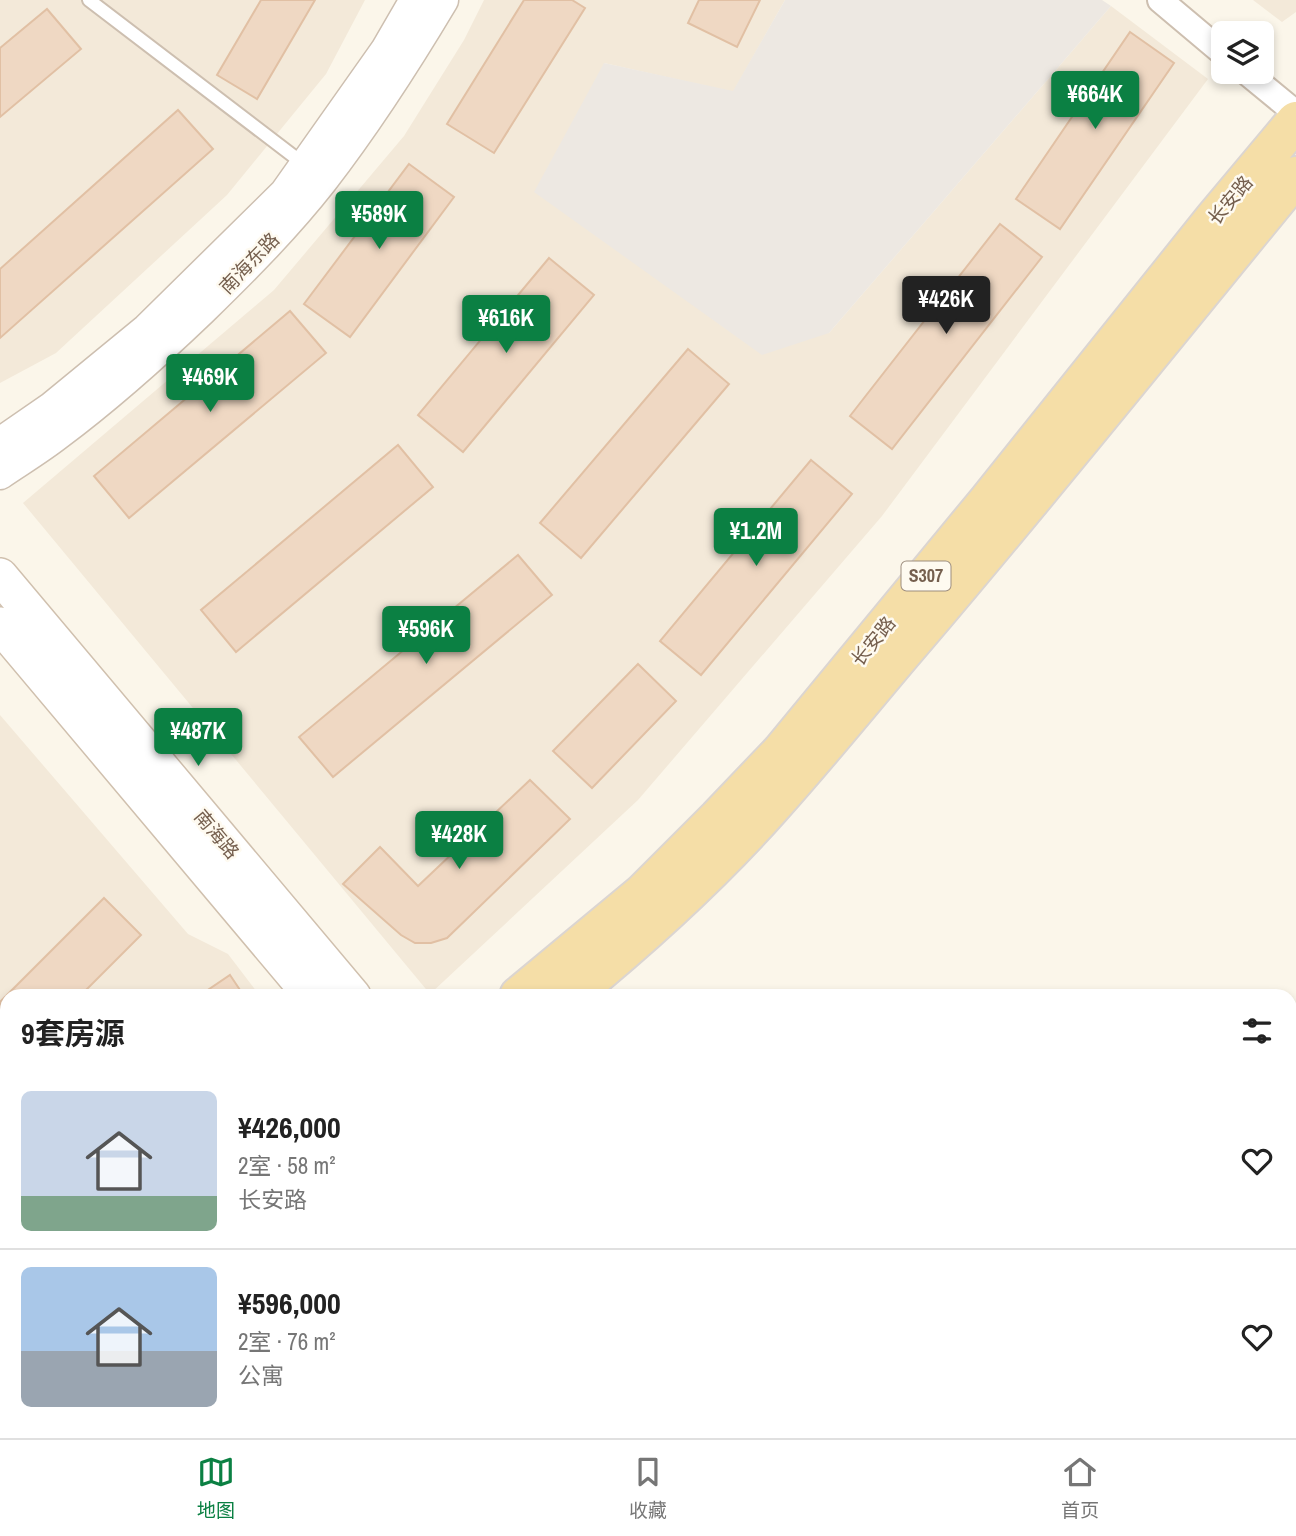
<!DOCTYPE html>
<html lang="zh">
<head>
<meta charset="utf-8">
<style>
  :root { --surface:#fff; --page:#f6f6f6; --text:#222; --muted:#767676; --line:#e0e0e0; --accent:#0b8043 }
  body { margin:0; font-family:"Archivo Narrow","Noto Sans SC",sans-serif; background:var(--page); color:var(--text); height:100vh; display:flex; flex-direction:column; font-size:26px; white-space:nowrap }
  * { box-sizing:border-box; margin:0 }
  p { font-size:23px; color:var(--muted) }
  .icon { flex:none; width:38px; height:38px; fill:none; stroke:currentColor; stroke-width:2; stroke-linecap:round; stroke-linejoin:round }
  .map { position:relative; flex:1; overflow:hidden }
  .details { position:absolute; left:0px; top:989px; width:1297px; height:450px; display:flex; flex-direction:column; background:var(--surface); border-radius:21px 21px 0 0; box-shadow:0 4px 10px #0003 }
  .details>* { flex:none }
  .tools { position:absolute; left:1211px; top:21px; display:grid; gap:14px }
  .tools a { display:grid; place-items:center; width:63px; height:63px; border-radius:10px; background:var(--surface); box-shadow:0 4px 10px #0003; font-size:35px }
  .price { position:absolute; translate:-50% -60px; padding:0 16px; border-radius:7px; background:var(--accent); color:#fff; font-size:23px; line-height:46px; filter:drop-shadow(0 2px 4px #0008) }
  .price::after { content:''; position:absolute; left:50%; top:42px; width:21px; height:16px; margin-left:-10px; background:inherit; clip-path:polygon(0 0,100% 0,50% 100%) }
  .price.selected { background:#222; color:#fff }
  ul { padding:0; list-style:none }
  li { display:flex; align-items:center; gap:21px; height:175px; padding:0 21px }
  li+li { border-top:2px solid var(--line) }
  li span { display:grid; place-items:center; flex:none; width:196px; height:140px; border-radius:10px; color:#555 }
  li>.icon { margin-inline-start:auto }
  span .icon { width:84px; height:84px; fill:#fffc; stroke-width:1 }
  li b { font-size:30px }
  h2 { display:flex; justify-content:space-between; align-items:center; height:84px; padding:0 21px; font-size:30px }
  .menu { display:flex; justify-content:space-around; align-items:center; height:98px; border-top:2px solid var(--line); background:var(--surface); font-size:19px; color:var(--muted) }
  .menu a { display:grid; justify-items:center; gap:4px }
  .menu .selected { color:var(--accent) }
  .map>svg:first-child { display:block }
  .residential { fill:#f3e9d9 }
  .industrial { fill:#ede8e2 }
  .building { fill:#efd8c3; stroke:#e1c0a4; stroke-width:2 }
  .lines { fill:none; stroke-linecap:round; stroke-linejoin:round }
  .service-casing { stroke:#cdbfb0; stroke-width:16 }
  .minor-casing { stroke:#cdbfb0; stroke-width:28 }
  .tertiary-casing { stroke:#cdbfb0; stroke-width:33 }
  .secondary-casing { stroke:#d0c0ae; stroke-width:38 }
  .primary-casing { stroke:#dbd5d1; stroke-width:42 }
  .service { stroke:#fff; stroke-width:12 }
  .minor { stroke:#fff; stroke-width:24 }
  .tertiary { stroke:#fff; stroke-width:30 }
  .secondary { stroke:#fff; stroke-width:35 }
  .primary { stroke:#f5dea7; stroke-width:38 }
  .labels { text-anchor:middle; stroke-width:5; stroke-linejoin:round; paint-order:stroke }
  .shield { fill:#fefaf0; stroke:#9e8e7f; stroke-width:2 }
  .shield-label { font-size:18px; font-weight:bold; fill:#755f4e }
  .street-label { font-size:19px; fill:#755f4e; stroke:#fefaf0 }
</style>
</head>
<body>
<div class="map">
<svg width="1296" height="1438" viewBox="0 0 1296 1438">
  <rect width="100%" height="100%" fill="#fbf6ea"/>
  <!-- residential -->
  <path class="residential" d="M0,0H365L326,74L227,195L56,353L0,383Z
    M484,0H785L733,92L604,63L829,333L1111,6L1208,79L882,516L638,800L430,994L23,503L274,290L404,136L464,40Z
    M1253,0H1296V12L1282,22Z
    M0,715L188,934L228,954L260,996H7V1303L0,1308Z"/>
  <!-- industrial -->
  <path class="industrial" d="M785,0H1102L1111,6L829,333L762,355L534,192L604,63L733,91Z"/>
  <!-- building -->
  <path class="building" d="M261,0H315L257,99L217,75Z
    M524,0H572L585,8L494,153L447,124Z
    M699,0H760L737,47L688,23Z
    M47,9L81,49L0,117V48Z
    M1130,32L1174,63L1060,229L1016,199Z
    M178,110L213,149L0,338V269Z
    M409,164L454,197L350,337L304,304Z
    M1000,224L1042,257L892,449L850,416Z
    M549,258L594,295L463,452L418,415Z
    M290,311L326,353L129,518L94,476Z
    M688,349L729,384L581,558L540,523Z
    M398,445L433,487L236,652L201,610Z
    M811,460L852,494L701,675L660,641Z
    M518,555L552,595L333,777L299,737Z
    M638,664L676,701L592,788L553,751Z
    M530,780L570,819L447,938L431,943H415L401,935L343,884L380,847L418,886Z
    M104,898L141,935L80,996H7V1068L0,1075V1002Z
    M230,975L244,996H199Z
    M7,1195V1260L0,1264V1200Z"/>
  <g class="lines">
    <!-- service casing -->
    <g class="service-casing">
      <path id="service" d="M89,0L305,165"/>
    </g>
    <!-- minor casing -->
    <g class="minor-casing">
      <path id="minor" d="M1160,0L1223,53
        M1246,72L1296,113"/>
    </g>
    <!-- tertiary casing -->
    <g class="tertiary-casing">
      <path id="tertiary" d="M0,443L52,407L147,329L285,193L386,50L415,0
        M0,474C19,461 39,449 57,435C108,397 156,354 202,310C244,269 285,228 322,181C366,124 406,62 443,0"/>
    </g>
    <!-- secondary casing -->
    <g class="secondary-casing">
      <path id="secondary" d="M0,576L353,996
        M0,625L312,996"/>
    </g>
    <!-- primary casing -->
    <g class="primary-casing">
      <path id="primary" d="M519,996L642,894L718,818L781,752L988,501L1214,219L1296,121
        M570,996C641,938 710,876 771,807C816,757 859,704 903,652C1037,496 1165,335 1296,176
        M0,1370L7,1365
        M0,1407L7,1402"/>
    </g>
    <!-- service -->
    <use href="#service" class="service"/>
    <!-- minor -->
    <use href="#minor" class="minor"/>
    <!-- tertiary -->
    <use href="#tertiary" class="tertiary"/>
    <!-- secondary -->
    <use href="#secondary" class="secondary"/>
    <!-- primary -->
    <use href="#primary" class="primary"/>
  </g>
  <g class="labels">
    <!-- shield labels -->
    <rect class="shield" x="901.5" y="561.5" width="49" height="29" rx="5"/>
    <g class="shield-label">
      <text x="926" y="582">S307</text>
    </g>
    <!-- street labels -->
    <g class="street-label">
      <text transform="translate(1230 200) rotate(-50)" y="7">长安路</text>
      <text transform="translate(249 263) rotate(-46)" y="7">南海东路</text>
      <text transform="translate(873 641) rotate(-51)" y="7">长安路</text>
      <text transform="translate(217 834) rotate(50)" y="7">南海路</text>
    </g>
  </g>
</svg>
<div class="tools">
<a><svg class="icon" aria-label="layers" viewBox="0 0 24 24"><path d="M12 4l9 5-9 5-9-5zM3 14l9 5 9-5"/></svg></a>
</div>
<b class="price" style="left:1095px;top:131px">¥664K</b>
<b class="price" style="left:379px;top:251px">¥589K</b>
<b class="price selected" style="left:946px;top:336px">¥426K</b>
<b class="price" style="left:506px;top:355px">¥616K</b>
<b class="price" style="left:210px;top:414px">¥469K</b>
<b class="price" style="left:756px;top:568px">¥1.2M</b>
<b class="price" style="left:426px;top:666px">¥596K</b>
<b class="price" style="left:198px;top:768px">¥487K</b>
<b class="price" style="left:459px;top:871px">¥428K</b>
<section class="details">
<h2>9套房源<svg class="icon" aria-label="filters" viewBox="0 0 24 24"><path d="M4 7h16M4 17h16"/><circle cx="9" cy="7" r="2"/><circle cx="15" cy="17" r="2"/></svg></h2>
<ul>
<li><span style="background:linear-gradient(#c9d6e8 75%,#7fa58c 0)"><svg class="icon" aria-label="home" viewBox="0 0 24 24"><path d="M3 11l9-7 9 7M6 9v11h12V9"/></svg></span><div><b>¥426,000</b><p>2室 · 58 m²</p><p>长安路</p></div><svg class="icon" aria-label="heart" viewBox="0 0 24 24"><path d="M12 20l-8-8c-3-5 5-10 8-4 3-6 11-1 8 4z"/></svg></li>
<li><span style="background:linear-gradient(#a9c7e8 60%,#9aa5b1 0)"><svg class="icon" aria-label="home" viewBox="0 0 24 24"><path d="M3 11l9-7 9 7M6 9v11h12V9"/></svg></span><div><b>¥596,000</b><p>2室 · 76 m²</p><p>公寓</p></div><svg class="icon" aria-label="heart" viewBox="0 0 24 24"><path d="M12 20l-8-8c-3-5 5-10 8-4 3-6 11-1 8 4z"/></svg></li>
</ul>
</section>
</div>
<nav class="menu">
<a class="selected"><svg class="icon" aria-label="map" viewBox="0 0 24 24"><path d="M3 6l6-2 6 2 6-2v14l-6 2-6-2-6 2zM9 4v14M15 6v14"/></svg>地图</a>
<a><svg class="icon" aria-label="saved" viewBox="0 0 24 24"><path d="M7 4h10v16l-5-4-5 4z"/></svg>收藏</a>
<a><svg class="icon" aria-label="home" viewBox="0 0 24 24"><path d="M3 11l9-7 9 7M6 9v11h12V9"/></svg>首页</a>
</nav>
</body>
</html>
